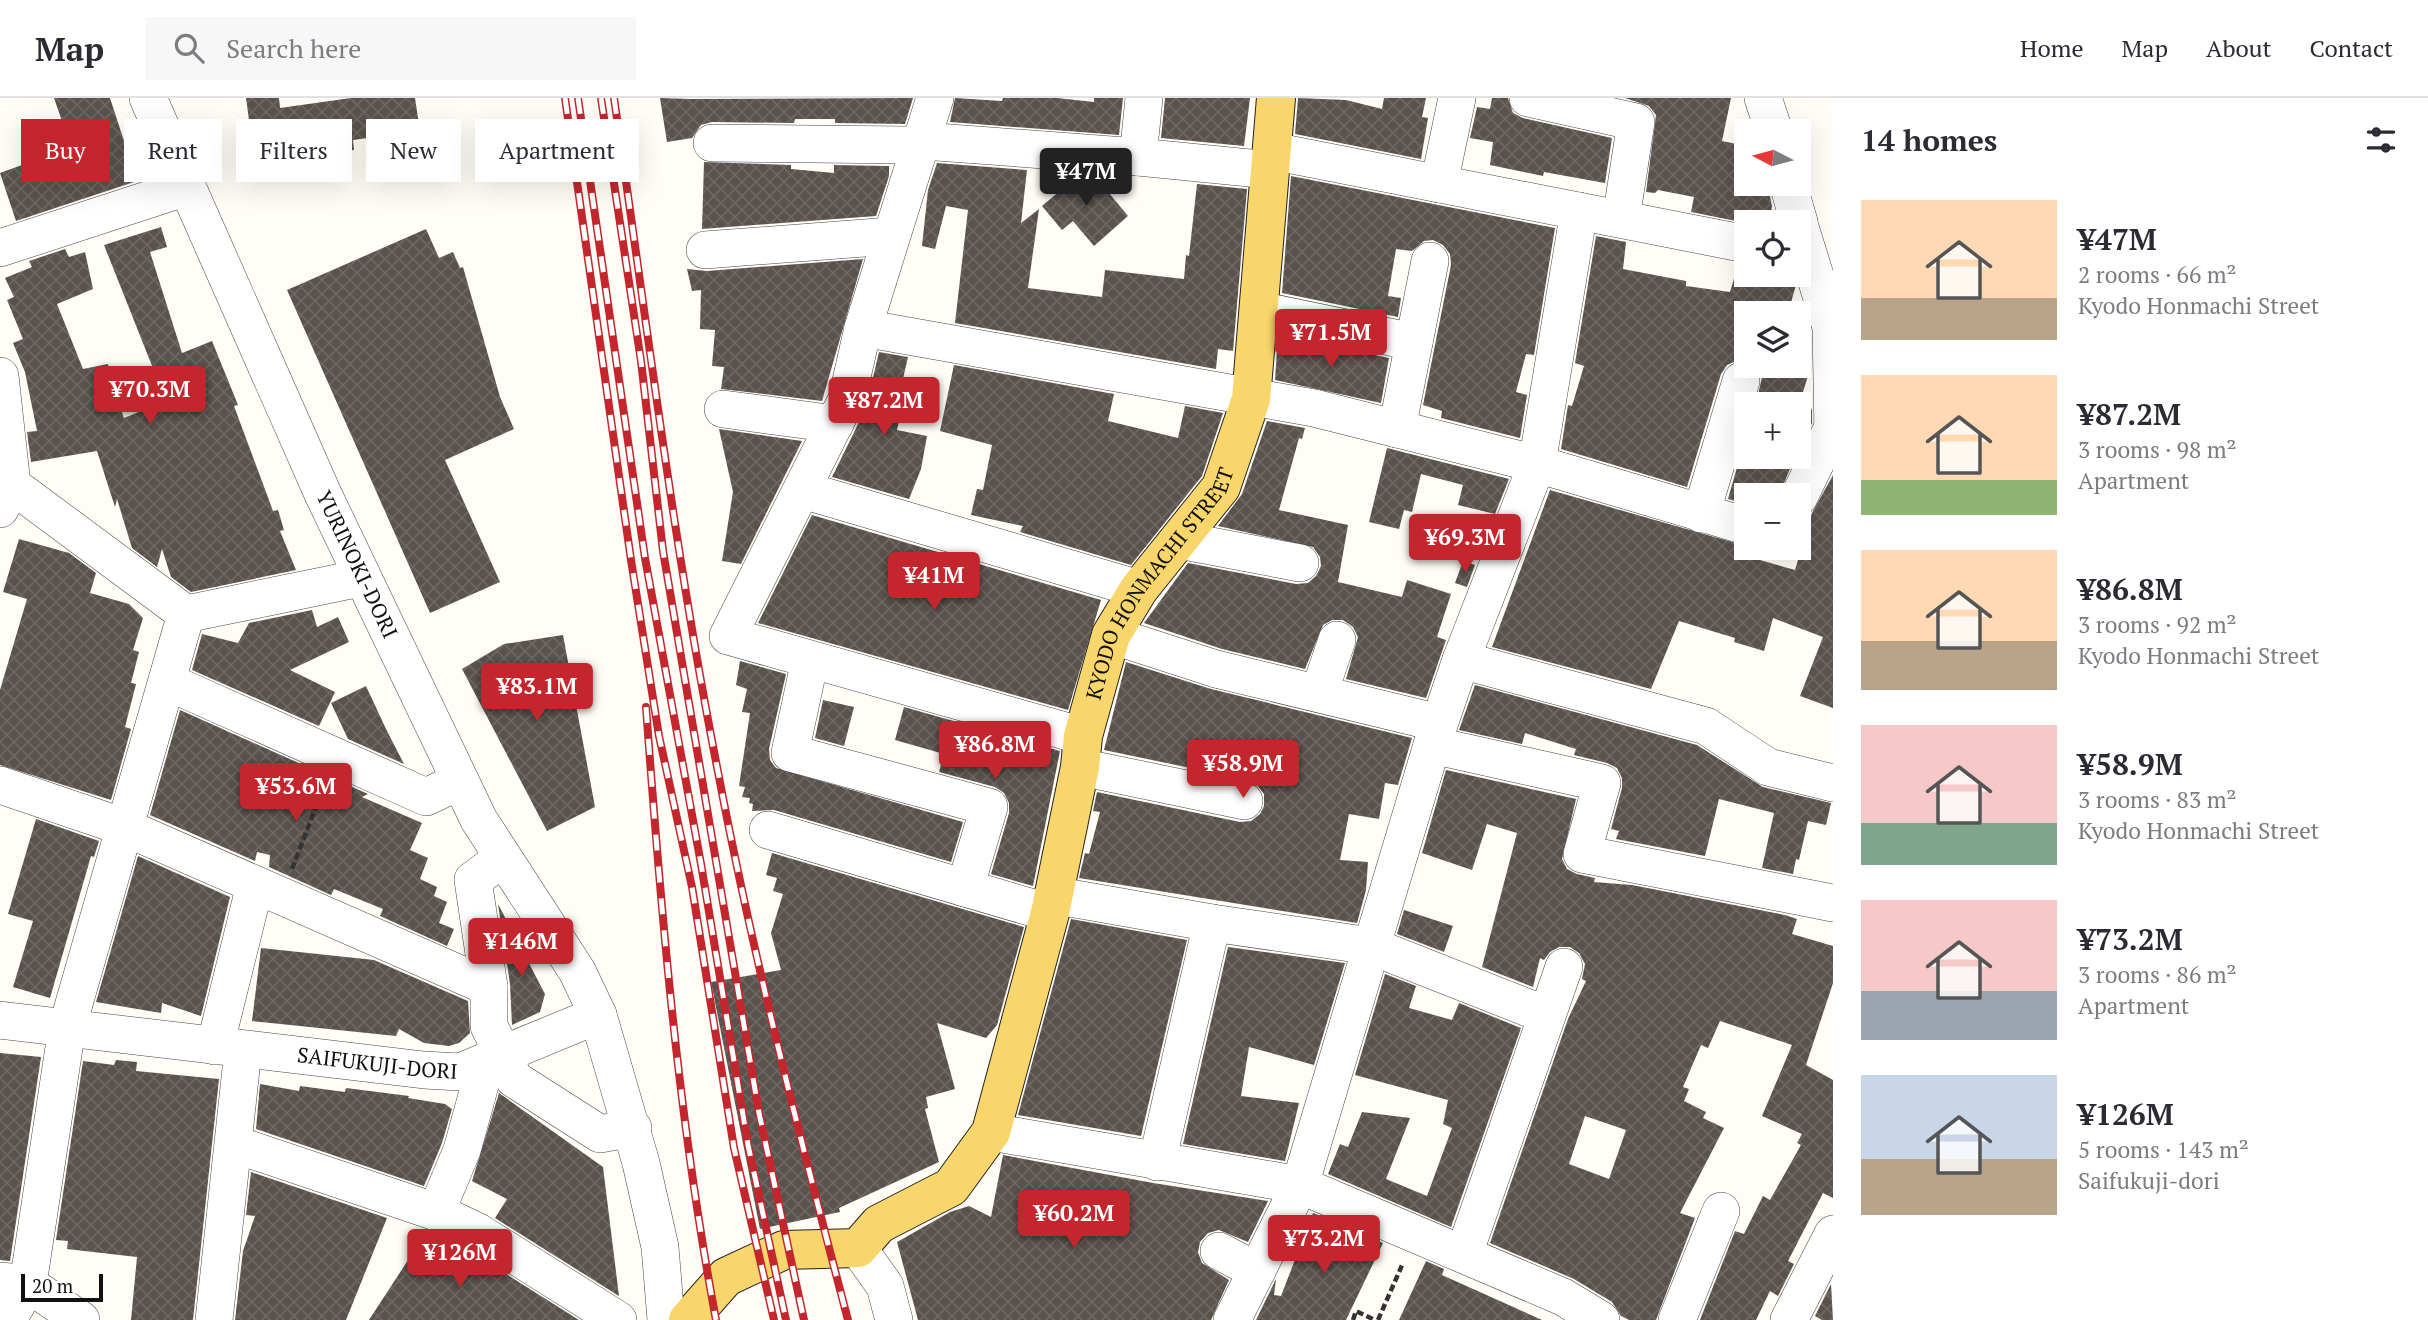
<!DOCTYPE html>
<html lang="en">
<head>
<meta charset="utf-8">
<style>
  :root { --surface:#fff; --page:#f7f7f7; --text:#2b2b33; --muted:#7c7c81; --line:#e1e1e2; --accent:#c4262e }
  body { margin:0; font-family:"PT Serif",serif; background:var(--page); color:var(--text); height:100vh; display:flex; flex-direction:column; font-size:26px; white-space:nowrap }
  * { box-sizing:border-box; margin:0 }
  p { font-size:23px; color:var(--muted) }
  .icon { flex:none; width:38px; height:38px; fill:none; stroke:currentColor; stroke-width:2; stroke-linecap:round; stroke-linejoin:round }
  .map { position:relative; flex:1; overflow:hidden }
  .drawer { display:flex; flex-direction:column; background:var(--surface); width:595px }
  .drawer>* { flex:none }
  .banner { position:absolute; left:21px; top:21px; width:665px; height:63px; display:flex; gap:14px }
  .needle { width:46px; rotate:276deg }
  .controls { position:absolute; left:1734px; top:21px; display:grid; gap:14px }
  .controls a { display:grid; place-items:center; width:77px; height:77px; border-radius:0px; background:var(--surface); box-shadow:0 7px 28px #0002; font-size:35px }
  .scale { position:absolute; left:21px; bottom:18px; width:82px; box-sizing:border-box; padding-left:7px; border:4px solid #111; border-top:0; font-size:19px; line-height:24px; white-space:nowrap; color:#111; -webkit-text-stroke:5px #fff; paint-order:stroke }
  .price { position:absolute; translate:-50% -60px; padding:0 16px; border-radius:7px; background:var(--accent); color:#fff; font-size:23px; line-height:46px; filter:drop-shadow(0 2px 4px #0008) }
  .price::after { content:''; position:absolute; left:50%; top:42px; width:21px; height:16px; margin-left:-10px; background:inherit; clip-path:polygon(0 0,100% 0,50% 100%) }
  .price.on { background:#222; color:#fff }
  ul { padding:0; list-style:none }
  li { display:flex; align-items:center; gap:21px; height:175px; padding:0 28px }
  li span { display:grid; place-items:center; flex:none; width:196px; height:140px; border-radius:0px; color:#555 }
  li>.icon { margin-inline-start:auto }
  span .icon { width:84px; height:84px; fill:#fffc; stroke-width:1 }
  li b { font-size:30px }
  h2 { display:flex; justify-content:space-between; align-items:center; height:84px; padding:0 28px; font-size:30px }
  .pill { padding:0 24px; border-radius:0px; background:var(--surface); box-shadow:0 7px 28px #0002; font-size:24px; line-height:63px }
  .pill.on { background:var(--accent); color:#fff }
  header { display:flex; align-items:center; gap:42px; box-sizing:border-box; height:98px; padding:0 35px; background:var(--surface); border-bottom:2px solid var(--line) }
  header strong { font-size:33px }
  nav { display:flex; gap:38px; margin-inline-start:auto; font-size:24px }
  .search { width:490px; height:63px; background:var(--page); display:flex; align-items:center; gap:18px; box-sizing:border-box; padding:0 24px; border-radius:0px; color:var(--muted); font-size:26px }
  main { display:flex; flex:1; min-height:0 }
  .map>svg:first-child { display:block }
  .building { fill:url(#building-cross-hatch); fill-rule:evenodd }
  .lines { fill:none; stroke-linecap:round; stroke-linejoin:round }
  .minor-casing { stroke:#444; stroke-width:38 }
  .major-casing { stroke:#222; stroke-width:40 }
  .path { stroke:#333; stroke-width:4.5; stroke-dasharray:7 3.5; stroke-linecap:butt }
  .minor { stroke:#fff; stroke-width:37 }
  .major { stroke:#f9d66b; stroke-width:38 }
  .rail-casing { stroke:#c4262e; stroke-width:8 }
  .rail { stroke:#fff; stroke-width:5; stroke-dasharray:16; stroke-linecap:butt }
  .labels { text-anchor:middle; stroke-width:7; stroke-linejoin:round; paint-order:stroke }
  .street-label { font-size:21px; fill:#111; stroke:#fff }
</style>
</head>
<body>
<header>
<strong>Map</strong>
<div class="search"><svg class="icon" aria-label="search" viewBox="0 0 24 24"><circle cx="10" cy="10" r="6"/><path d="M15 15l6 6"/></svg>Search here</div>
<nav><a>Home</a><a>Map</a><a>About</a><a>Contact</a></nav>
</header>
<main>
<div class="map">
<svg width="1833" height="1222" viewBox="0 0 1833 1222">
  <defs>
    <pattern id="building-cross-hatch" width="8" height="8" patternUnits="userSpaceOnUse" patternTransform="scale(1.75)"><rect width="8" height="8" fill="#5a524d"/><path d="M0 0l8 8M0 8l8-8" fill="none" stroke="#6d6662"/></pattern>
  </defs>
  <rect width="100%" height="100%" fill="#fffdf5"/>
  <!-- building -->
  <path class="building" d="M54,0H110L137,83L16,123L0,75L71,49Z
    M246,0H279L280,10L351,0H415L420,33L353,42L354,52L255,66Z
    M660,0L690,1L913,0L905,26L835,25V21H795L794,25L712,24L701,27L692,40L667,44Z
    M955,0L1002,3L1003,0H1057L1094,4V0H1123L1119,37L950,24Z
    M1165,0H1250L1244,48L1161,40Z
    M1298,0L1346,2L1382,11L1384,0H1426L1422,19L1428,20L1421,61L1295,36Z
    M1492,0H1508L1513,15L1523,20L1612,40L1605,85L1544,74L1543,78L1490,67L1493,44L1470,40L1477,9L1490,11Z
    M1625,0H1731L1722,43L1746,48V86L1768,89L1772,108L1769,124L1746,125L1691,114L1694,99L1658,92L1655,95L1646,94L1656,17L1649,8Z
    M704,64L791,67V71L834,75V67L889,68V78L876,118L702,131Z
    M937,65L1027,72L1021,125L1039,111L1028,190L1102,199L1105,172L1184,181L1186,157L1189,158L1197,86L1247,91L1233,253L1218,251L1216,271L955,225L968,112L946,108L935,151L922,148L928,92Z
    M1080,76L1094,77L1128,118L1094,148L1073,123L1062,132L1042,108Z
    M1291,78L1555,130L1534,257L1526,256L1516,294L1527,297L1520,340L1441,320L1442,313L1423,307L1451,167L1450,156L1443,147L1433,142L1424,143L1412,153L1396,151L1388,198L1401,200L1398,219L1282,195Z
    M161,129L167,149L150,154L182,255L212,243L238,307L234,308L273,413L278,412L284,432L280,433L296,472L191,494L171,479L162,451L157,469L132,450L117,401L115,409L97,353L31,364L27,334L37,333L25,274L13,245L23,241L7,202L14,199L5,180L32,169L29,163L65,151L69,159L85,154L93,191L57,206L83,271L108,266L118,313L121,312L124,320L166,303L104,147Z
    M426,131L439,160L453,154L460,170L463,169L500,299L514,331L445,362L500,484L430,515L287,192Z
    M1596,138L1626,144L1623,171L1686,183V188L1730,194L1735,177H1793L1796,187L1788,215H1746V263H1736L1727,267L1721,276L1687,389L1561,351L1568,307L1572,308L1584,268L1575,265Z
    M863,161L822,303L721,291L724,269L712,268L715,232L700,231L701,192L692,193L687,171L707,173Z
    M1278,237L1389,260L1381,305L1275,282Z
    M879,254L908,259L900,294L905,295L897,332L927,338L921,371L909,401L832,379L866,310Z
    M954,267L1114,296L1108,323L1178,340L1185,308L1223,315L1202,378L1131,467L1020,434L1023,428L971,417L977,391L983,392L992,347L940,333Z
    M1755,268H1811L1803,294L1812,312V325L1799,351V306H1756L1762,279Z
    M1267,323L1305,330L1302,341L1299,340L1279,412L1348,427L1338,484L1402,499L1407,482L1451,496L1437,539L1446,542L1426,600L1346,581L1358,539L1353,529L1343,522H1332L1323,527L1305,571L1222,551L1144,525L1188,465L1296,486L1308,485L1316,478L1321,468L1320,459L1313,449L1218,428L1242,396Z
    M719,331L802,343L741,466L722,463L733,394Z
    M1746,338V359H1795L1779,397H1746V406L1728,401Z
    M1387,350L1509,381L1495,416L1458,407L1463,387L1421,376L1412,414L1404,412L1399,431L1369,424Z
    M1833,377V610L1800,598L1823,539L1773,520L1764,553L1734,544L1735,540L1679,523L1651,591L1492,549L1550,392L1746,448V458L1795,472L1812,415Z
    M812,417L1101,502L1068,612L758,525Z
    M19,441L69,455L96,475L90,495L129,506L143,520L133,552L139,554L131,585L136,586L125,629L131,631L111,702L0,667V592L27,501L3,494Z
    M1463,463L1475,467L1467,489L1455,485Z
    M312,512L317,529L338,519L349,544L290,572L335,594L319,628L192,572L202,536L238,545L249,525Z
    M563,537L595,709L547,733L462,571L504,546Z
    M740,563L786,576L769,651L770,662L776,670L963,724L951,764L774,712L752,713L753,706L749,705L750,700L742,699L745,689L739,688L750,615L742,614L747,591L736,587Z
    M1126,564L1211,591L1412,640L1398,687L1385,685L1379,721L1349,716L1340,762L1368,764L1366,792L1357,825L1079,780L1085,755L1089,756L1100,714L1093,713L1097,694L1240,724L1251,723L1260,716L1264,708V696L1257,687L1248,682L1104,652Z
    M1475,587L1697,647L1763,689L1831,705L1826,727L1808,723L1799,762L1796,761L1793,776L1762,770L1774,715L1719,701L1705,758L1616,741L1619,733L1611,731L1622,690V680L1617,670L1607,665L1574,657L1576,651L1525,635L1522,646L1459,632Z
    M366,588L386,631L404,666L348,641L331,605Z
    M823,602L854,609L844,648L815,640Z
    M904,609L1060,653L1033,788L991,776L1009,715V705L1004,695L995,689L939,674L944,656L895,642Z
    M180,612L368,696L362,699L422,725L410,752L428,760L420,781L437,789L434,798L447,804L439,825L454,831L447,848L380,818L383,811L334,791L331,797L269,769L270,757L257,754L255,763L150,717Z
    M1446,672L1576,701L1562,761L1567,771L1577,776L1595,780L1594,784L1632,787L1785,817L1797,821L1792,836L1833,848V885L1806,967L1833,982V1100L1823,1095L1788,1163L1794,1166L1778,1198L1770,1193L1756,1222H1700L1735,1133L1744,1136L1763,1098L1770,1102L1801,1047L1797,1045L1802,1036L1762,1018L1792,947L1720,923L1708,950L1701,947L1683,989L1689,991L1684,1003L1706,1014L1703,1020L1724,1030L1680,1115L1695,1120L1656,1222H1629L1621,1218L1612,1204L1574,1181L1490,1145L1568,921L1586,883L1582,881L1585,866L1579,855L1570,849H1559L1550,854L1544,862L1540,860L1533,889L1482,869L1517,735L1487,726L1472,772L1422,755ZM1585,1018L1626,1032L1609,1081L1569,1066Z
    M36,721L99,743L94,759L91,758L50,900L13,889L33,823L8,816Z
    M772,755L1024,829L997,927L986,940L937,925L955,991L926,999L928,1010L925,1011L939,1064L839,1110L840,1114L760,1131L711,884L781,872L771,835L783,796L773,793L777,780L766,777Z
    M138,758L230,799L201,918L162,905L161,915L96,904Z
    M498,806L545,896L540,914L512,927L510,886Z
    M1404,812L1453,828L1444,854L1397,836Z
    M1071,821L1187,842L1141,1038L1018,1017Z
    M1228,849L1345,865L1314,967L1249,949L1241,998L1299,1005L1285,1063L1183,1046Z
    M261,850L374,862L468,903L470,935L459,945L449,948L424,945L399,931L396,938L252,923Z
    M1385,876L1416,888L1409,910L1452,922L1459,905L1521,930L1451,1129L1328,1076L1340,1046L1348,1049L1362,1014L1410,1020L1386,1081L1427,1098L1452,1030L1443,1026L1448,1002L1355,977Z
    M0,955L41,959L10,1163L0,1162Z
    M116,962L137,964L136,973L219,981L193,1222H131L137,1159L67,1151L68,1143L56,1142L83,963L114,967Z
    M260,986L299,993L300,988L345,994L346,990L409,998L408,1000L445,1006L452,1011L442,1045L424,1088L256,1031Z
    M499,995L603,1069L619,1198L495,1120L507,1101L472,1083Z
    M1003,1057L1153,1085L1268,1103L1248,1144L1219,1132L1208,1135L1200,1144L1198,1154L1202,1165L1229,1182L1211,1222H918L897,1144L950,1114L969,1108L991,1119Z
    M251,1074L387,1120L346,1222H235L243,1153L255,1118L246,1117Z
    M1313,1115L1383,1145L1346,1222H1256L1276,1181L1274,1197L1281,1198Z
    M427,1133L468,1152L579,1222H369Z
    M1426,1163L1444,1171L1442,1177L1542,1222H1399Z
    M1831,1186L1833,1222H1822L1815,1218Z"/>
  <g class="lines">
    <!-- minor casing -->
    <g class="minor-casing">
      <g id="minor">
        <path id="s1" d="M148,0L323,396L479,722L577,873L598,917L641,1065L660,1149L666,1222"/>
        <path d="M935,0L863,230L847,301L728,538L1083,638"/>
        <path d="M1144,0L1138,59L1270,72"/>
        <path d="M1528,0L1636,24L1621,121"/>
        <path d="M1763,0L1774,33"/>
        <path d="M712,45L910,47L923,43L1138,59"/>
        <path d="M1272,53L1746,146"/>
        <path d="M1439,86L1457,0"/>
        <path d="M1788,86L1799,124"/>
        <path d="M1799,126L1831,229L1833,337"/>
        <path d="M0,150L187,89"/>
        <path d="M705,152L891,138"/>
        <path d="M1259,212L1414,244"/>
        <path d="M863,230L1314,310L1537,366L1746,428"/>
        <path d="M0,278L12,387L0,411"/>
        <path d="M723,311L835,326"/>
        <path d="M1397,331L1430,163"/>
        <path d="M0,382L12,387L186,516L361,480"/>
        <path d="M803,392L1139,491"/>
        <path d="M1799,399L1831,333"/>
        <path d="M1701,416L1741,283"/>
        <path d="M1179,442L1300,465"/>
        <path d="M1111,537L1216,571L1439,625"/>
        <path d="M810,562L790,655L989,709L965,790"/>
        <path d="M1461,562L1706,628L1768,669L1833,685"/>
        <path d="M168,584L426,699L460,683"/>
        <path d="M1319,595L1337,542"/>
        <path d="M1432,647L1602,685L1582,756L1833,805"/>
        <path d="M1080,669L1244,703"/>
        <path d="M0,687L124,729L489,889"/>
        <path d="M768,732L1050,815"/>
        <path d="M503,760L473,782L489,889V928L503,957L514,981L600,1036L633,1030"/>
        <path d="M1053,797L1212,825L1371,848L1546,917"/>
        <path id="s2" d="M0,922L424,972L460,974L598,917"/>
        <path d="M215,948L255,787"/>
        <path d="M991,1034L1300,1087L1563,1199L1601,1222"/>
        <path d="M234,1046L436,1114L478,1134L618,1222"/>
        <path d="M1157,1064L1212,825"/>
        <path d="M436,1114L462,1052L486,965"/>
        <path d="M858,1150L885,1188L894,1222"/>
        <path d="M1219,1153L1257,1173"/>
        <path d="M1464,1156L1564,869"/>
        <path d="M0,1183L28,1186L81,1222"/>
        <path d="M8,1222L28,1186L67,930L186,516"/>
        <path d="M214,1222L243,952"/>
        <path d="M1232,1222L1300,1087L1432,647L1461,562L1537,366L1579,113"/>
        <path d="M1677,1222L1721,1113"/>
        <path d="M1789,1222L1833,1136"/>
      </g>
    </g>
    <!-- major casing -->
    <g class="major-casing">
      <g id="major">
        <path id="s3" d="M688,1222L726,1179L784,1152L858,1150L879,1126L951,1089L991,1034L1050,815L1080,669L1083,638L1111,537L1139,491L1221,389L1251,301L1276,0"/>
      </g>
    </g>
    <!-- path -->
    <path class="path" d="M292,771L324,688
      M1353,1222L1356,1213L1375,1222
      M1378,1222L1403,1165"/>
    <!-- minor -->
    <use href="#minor" class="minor"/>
    <!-- major -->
    <use href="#major" class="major"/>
    <!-- rail casing -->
    <g class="rail-casing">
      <path id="rail" d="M565,0L631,462L659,638L692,789L734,1050L774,1222
        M578,0L645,460L701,766L748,1047L786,1222
        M601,0L641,263L663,453L759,1015L804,1222
        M614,0C647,225 674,451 718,674C753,859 800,1040 848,1222
        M646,609C661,814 678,1019 716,1222"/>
    </g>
    <!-- rail -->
    <use href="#rail" class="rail"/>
  </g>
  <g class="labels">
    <!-- street labels -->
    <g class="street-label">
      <text dy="7" stroke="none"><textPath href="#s1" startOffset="511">YURINOKI-DORI</textPath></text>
      <text dy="7" stroke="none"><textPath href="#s3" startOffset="957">KYODO HONMACHI STREET</textPath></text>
      <text dy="7" stroke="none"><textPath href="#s2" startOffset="380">SAIFUKUJI-DORI</textPath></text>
    </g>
  </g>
</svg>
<div class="controls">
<a><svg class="needle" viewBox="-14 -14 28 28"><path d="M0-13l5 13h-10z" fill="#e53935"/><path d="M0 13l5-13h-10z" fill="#7c7c81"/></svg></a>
<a><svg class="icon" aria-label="locate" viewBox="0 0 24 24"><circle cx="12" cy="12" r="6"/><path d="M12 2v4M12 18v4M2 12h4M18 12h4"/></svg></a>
<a><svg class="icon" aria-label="layers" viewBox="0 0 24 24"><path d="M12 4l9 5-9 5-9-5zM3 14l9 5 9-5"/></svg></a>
<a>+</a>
<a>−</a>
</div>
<div class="scale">20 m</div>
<b class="price on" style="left:1086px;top:110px">¥47M</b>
<b class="price" style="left:1331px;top:271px">¥71.5M</b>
<b class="price" style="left:150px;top:328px">¥70.3M</b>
<b class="price" style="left:884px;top:339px">¥87.2M</b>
<b class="price" style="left:1465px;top:476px">¥69.3M</b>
<b class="price" style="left:934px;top:514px">¥41M</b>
<b class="price" style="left:537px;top:625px">¥83.1M</b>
<b class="price" style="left:995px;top:683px">¥86.8M</b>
<b class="price" style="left:1243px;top:702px">¥58.9M</b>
<b class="price" style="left:296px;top:725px">¥53.6M</b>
<b class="price" style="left:521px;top:880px">¥146M</b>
<b class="price" style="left:1074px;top:1152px">¥60.2M</b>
<b class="price" style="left:1324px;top:1177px">¥73.2M</b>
<b class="price" style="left:460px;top:1191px">¥126M</b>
<div class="banner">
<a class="pill on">Buy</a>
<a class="pill">Rent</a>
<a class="pill">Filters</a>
<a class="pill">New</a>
<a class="pill">Apartment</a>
</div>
</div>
<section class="drawer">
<h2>14 homes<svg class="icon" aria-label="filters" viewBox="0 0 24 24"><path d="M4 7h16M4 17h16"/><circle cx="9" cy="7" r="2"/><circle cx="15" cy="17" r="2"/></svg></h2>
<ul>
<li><span style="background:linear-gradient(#ffd9b3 70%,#b9a48a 0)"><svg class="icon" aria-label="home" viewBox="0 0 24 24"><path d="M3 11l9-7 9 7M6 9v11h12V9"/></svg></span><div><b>¥47M</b><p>2 rooms · 66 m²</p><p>Kyodo Honmachi Street</p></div></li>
<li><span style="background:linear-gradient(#ffd9b3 75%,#8fb573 0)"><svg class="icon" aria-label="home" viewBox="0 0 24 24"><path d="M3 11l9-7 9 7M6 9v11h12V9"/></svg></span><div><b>¥87.2M</b><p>3 rooms · 98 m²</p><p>Apartment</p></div></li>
<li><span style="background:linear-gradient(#ffd9b3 65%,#b9a48a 0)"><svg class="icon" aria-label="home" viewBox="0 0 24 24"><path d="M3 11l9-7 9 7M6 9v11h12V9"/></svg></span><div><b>¥86.8M</b><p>3 rooms · 92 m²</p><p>Kyodo Honmachi Street</p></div></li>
<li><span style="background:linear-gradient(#f6c9c9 70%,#7fa58c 0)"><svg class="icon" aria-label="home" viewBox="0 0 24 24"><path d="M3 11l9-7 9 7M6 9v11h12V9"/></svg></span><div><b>¥58.9M</b><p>3 rooms · 83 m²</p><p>Kyodo Honmachi Street</p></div></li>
<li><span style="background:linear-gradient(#f6c9c9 65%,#9aa5b1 0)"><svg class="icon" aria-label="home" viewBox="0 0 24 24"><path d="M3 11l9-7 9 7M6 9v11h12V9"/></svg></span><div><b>¥73.2M</b><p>3 rooms · 86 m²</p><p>Apartment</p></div></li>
<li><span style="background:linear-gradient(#c9d6e8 60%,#b9a48a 0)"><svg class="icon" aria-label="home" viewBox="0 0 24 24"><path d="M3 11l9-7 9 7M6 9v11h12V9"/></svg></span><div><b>¥126M</b><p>5 rooms · 143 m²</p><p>Saifukuji-dori</p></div></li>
</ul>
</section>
</main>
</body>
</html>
